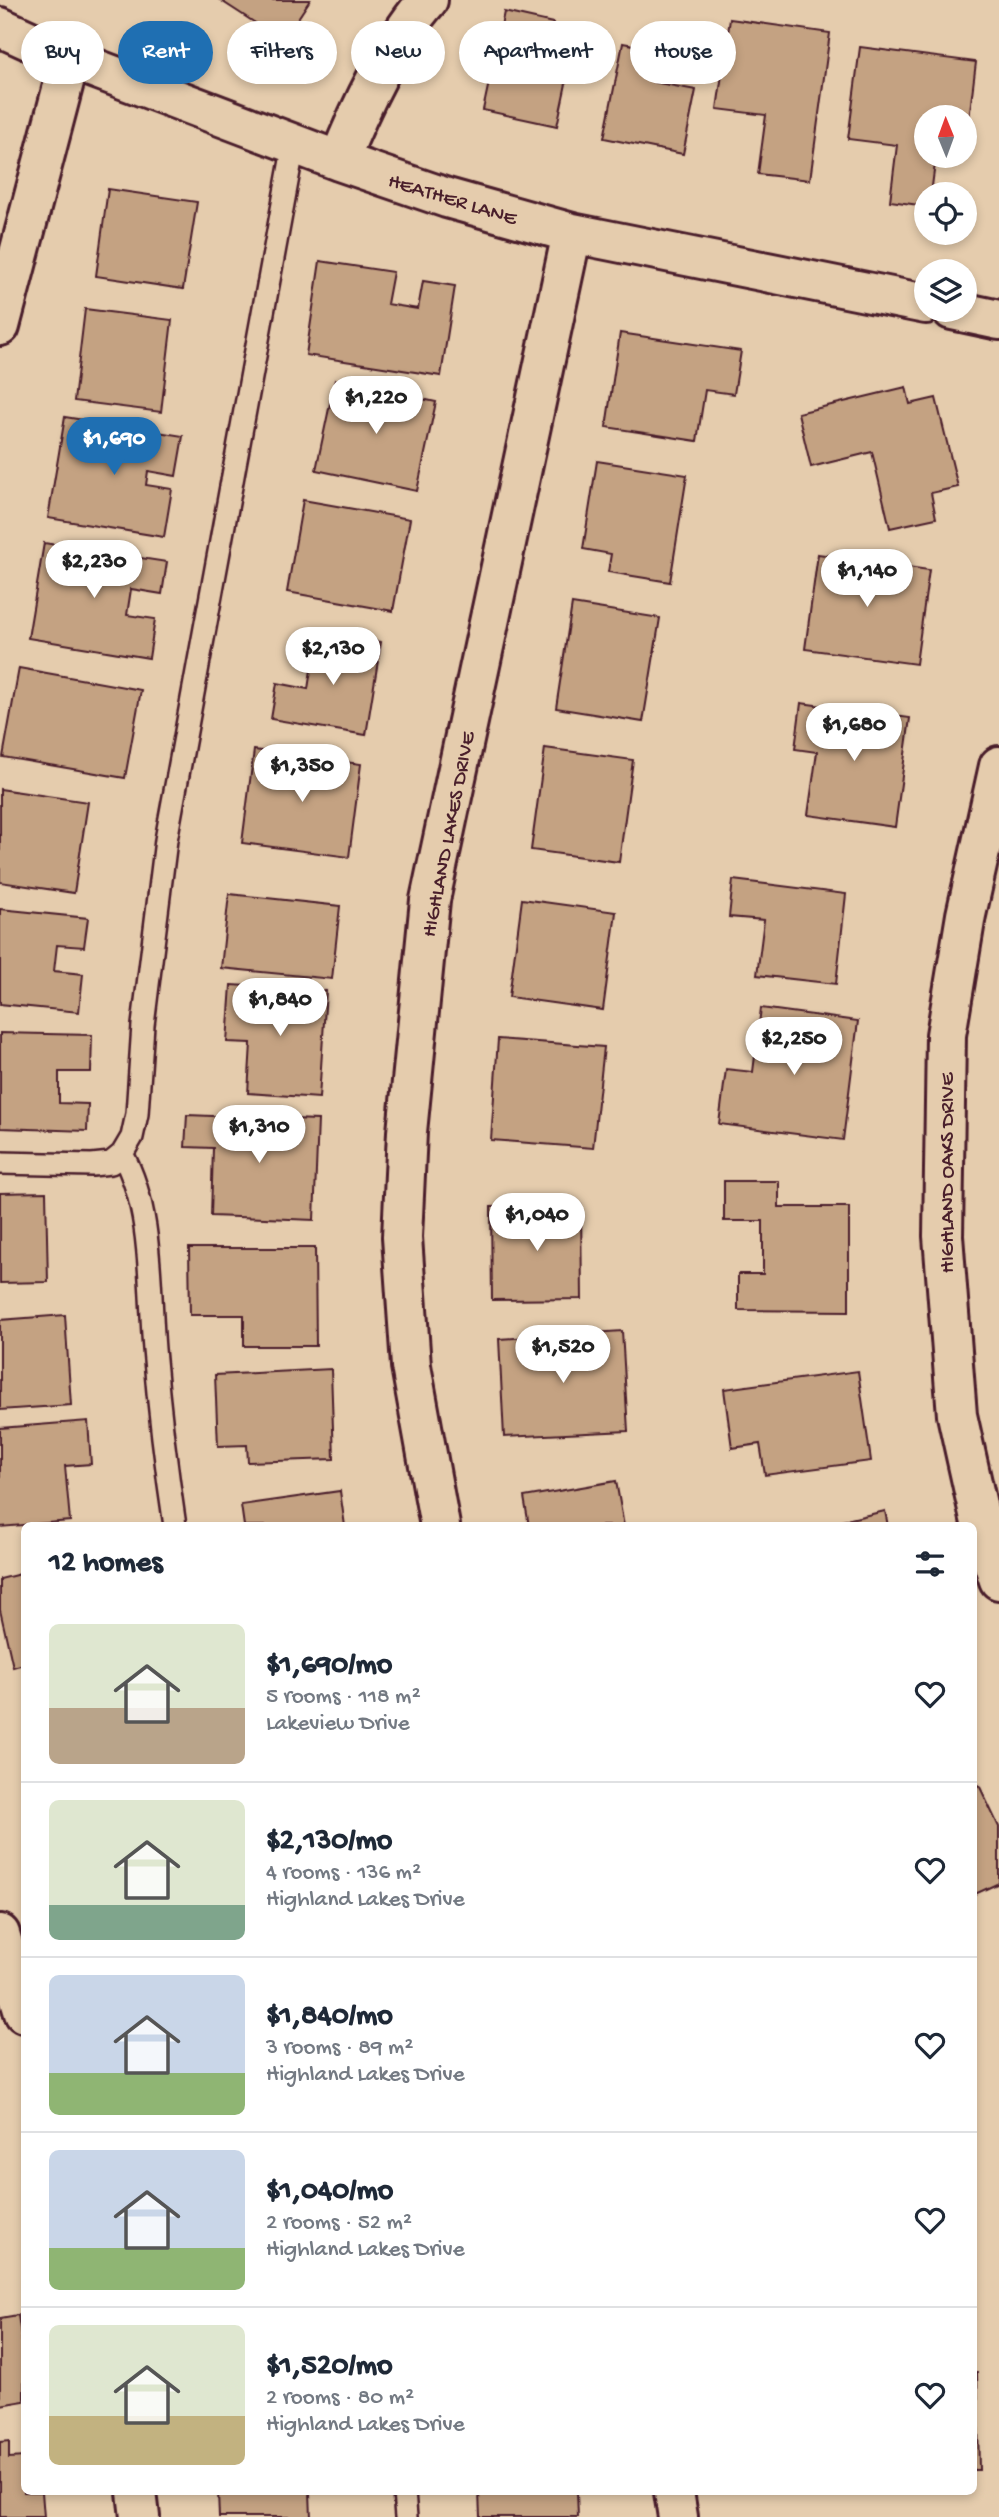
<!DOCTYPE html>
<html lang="en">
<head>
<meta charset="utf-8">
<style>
  :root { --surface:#fff; --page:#f6f6f7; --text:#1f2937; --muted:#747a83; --line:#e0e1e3; --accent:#1f6fb2 }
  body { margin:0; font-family:"Gochi Hand",sans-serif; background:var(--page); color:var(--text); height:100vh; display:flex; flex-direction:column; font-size:26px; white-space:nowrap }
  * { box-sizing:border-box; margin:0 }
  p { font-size:23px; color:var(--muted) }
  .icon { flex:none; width:38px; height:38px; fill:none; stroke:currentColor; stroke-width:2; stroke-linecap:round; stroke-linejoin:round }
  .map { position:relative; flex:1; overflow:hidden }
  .side { position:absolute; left:21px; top:1522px; width:956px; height:973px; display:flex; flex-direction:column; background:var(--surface); border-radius:10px; box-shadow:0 4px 10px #0003 }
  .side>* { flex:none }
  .top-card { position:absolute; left:21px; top:21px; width:957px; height:63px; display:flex; gap:14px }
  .needle { width:46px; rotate:359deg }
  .buttons { position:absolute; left:914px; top:105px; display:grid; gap:14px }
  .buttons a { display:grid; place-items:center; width:63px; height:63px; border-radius:50%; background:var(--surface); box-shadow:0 4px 10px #0003; font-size:35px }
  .price { position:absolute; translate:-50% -60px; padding:0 16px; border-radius:24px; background:#fff; color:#222; font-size:23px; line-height:46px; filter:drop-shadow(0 2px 4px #0008) }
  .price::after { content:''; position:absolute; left:50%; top:42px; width:21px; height:16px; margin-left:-10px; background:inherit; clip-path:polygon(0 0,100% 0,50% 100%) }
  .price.current { background:var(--accent); color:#fff }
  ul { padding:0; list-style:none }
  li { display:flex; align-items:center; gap:21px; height:175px; padding:0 28px }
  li+li { border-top:2px solid var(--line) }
  li span { display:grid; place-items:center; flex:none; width:196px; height:140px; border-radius:10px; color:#555 }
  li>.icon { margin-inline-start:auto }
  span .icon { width:84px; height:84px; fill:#fffc; stroke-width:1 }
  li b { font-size:30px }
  h2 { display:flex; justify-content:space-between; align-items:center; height:84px; padding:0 28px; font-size:30px }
  .pill { padding:0 24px; border-radius:32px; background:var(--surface); box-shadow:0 4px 10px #0003; font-size:24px; line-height:63px }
  .pill.current { background:var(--accent); color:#fff }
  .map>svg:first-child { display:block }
  .building { fill:#c4a282; stroke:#4a1f2b; stroke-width:2 }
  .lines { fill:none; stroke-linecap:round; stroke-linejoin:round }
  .service-casing { stroke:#4a1f2b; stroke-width:26 }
  .minor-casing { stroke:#4a1f2b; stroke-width:44 }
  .service { stroke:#e5ccad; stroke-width:21 }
  .minor { stroke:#e5ccad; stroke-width:38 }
  .labels { text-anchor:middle; stroke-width:5; stroke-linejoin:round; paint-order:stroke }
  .street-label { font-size:21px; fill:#4a1f2b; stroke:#e5ccad }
</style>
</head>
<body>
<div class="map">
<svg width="999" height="2517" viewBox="0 0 999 2517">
  <rect width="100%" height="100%" fill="#e5ccad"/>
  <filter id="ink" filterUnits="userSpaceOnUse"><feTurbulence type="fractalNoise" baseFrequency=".0143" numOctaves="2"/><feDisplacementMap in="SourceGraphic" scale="14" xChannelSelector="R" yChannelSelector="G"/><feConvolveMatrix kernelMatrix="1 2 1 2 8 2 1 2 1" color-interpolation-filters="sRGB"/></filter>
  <g filter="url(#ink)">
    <!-- building -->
    <path class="building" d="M220,0H310L283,41Z
      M504,12L553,23L546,55L571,60L557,126L483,110Z
      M730,19L830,33L810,180L758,174L766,115L717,109Z
      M623,43L660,50L653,82L696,90L683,154L604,138Z
      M860,47L976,62L965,152L964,117H926V156H936L931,194H926V206L890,201L897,145L848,139Z
      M108,189L197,202L183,289L96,276Z
      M320,261L393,272L387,304L418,309L423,281L455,286L441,376L306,355Z
      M85,309L172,320L161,412L74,401Z
      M620,333L741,351L734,394L705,390L697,441L606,427Z
      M335,380L436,402L417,491L316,470Z
      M906,387L910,404L936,398L958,487L931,493L936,518L890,528L872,452L811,467L798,413Z
      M65,417L183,436L176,476L148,471L146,485L172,489L164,537L48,518Z
      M597,461L687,475L670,582L608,572L611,554L583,549Z
      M303,500L410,519L393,611L287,592Z
      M44,543L167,562L162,594L131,589L127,615L155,619L149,658L28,638Z
      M818,554L929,570L916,664L805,649Z
      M572,604L660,618L643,722L556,708Z
      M317,632L381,642L366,735L271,719L277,683L308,689Z
      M19,668L141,690L125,778L3,757Z
      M801,703L910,718L895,827L808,815L817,752L795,749Z
      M545,748L633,760L619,862L531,850Z
      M254,750L361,764L349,857L242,843Z
      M0,789L88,802L74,893L0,882Z
      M733,880L846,894L836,984L757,975L764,920L729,917Z
      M229,894L340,906L332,979L221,968Z
      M522,899L616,912L603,1010L509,997Z
      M0,909L88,918L84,947L57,945L54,971L83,974L79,1012L0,1004Z
      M231,985L326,991L319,1098L248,1093L251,1043L227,1042Z
      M761,1008L858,1021L843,1140L719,1124L726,1069L753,1072Z
      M0,1033L92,1035L91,1072H59V1103L88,1104L87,1131L0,1128Z
      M498,1039L604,1047L593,1148L491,1140Z
      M187,1115L318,1120L314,1220L211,1216L213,1148L185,1147Z
      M724,1181H779V1207H849V1311L738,1310V1274H763V1221H724Z
      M46,1192L48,1282L0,1283V1193Z
      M581,1205L582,1299L492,1300L491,1207Z
      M189,1248H315L316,1346H244V1315H190Z
      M65,1315L71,1405L0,1410V1320Z
      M622,1331L628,1431L504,1437L499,1339Z
      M331,1369L334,1459L248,1462L247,1445L218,1446L215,1375Z
      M858,1371L871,1461L765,1475L760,1444L732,1448L724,1389Z
      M88,1421L91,1464L65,1466L70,1521L0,1527V1428Z
      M616,1481L624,1526H529L524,1497Z
      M340,1491L345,1526H244L241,1505Z
      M885,1511L888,1526H820Z
      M24,1573V1664L13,1667L0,1610V1579Z
      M979,1785L999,1827V1883L973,1895V1788Z
      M18,2315L24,2356V2401L0,2405V2318Z
      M973,2372H977L979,2470H973Z
      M9,2441V2458L24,2457V2492H42L44,2517H0V2442Z
      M218,2492H310L311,2517H219Z
      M479,2492H577L578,2517H480Z"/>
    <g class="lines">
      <!-- service casing -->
      <g class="service-casing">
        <path id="service" d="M122,1154C153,1208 149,1289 154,1349C159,1409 166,1467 175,1526
          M0,1163L92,1165L111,1163L122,1154L132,1137L137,1114L143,1025L166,840L294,144
          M404,2492L406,2517"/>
      </g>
      <!-- minor casing -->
      <g class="minor-casing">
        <path id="minor" d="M0,27L70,59L339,161L447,198L572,233L926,304
          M339,161C359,110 392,40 428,0
          M952,310L999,320
          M0,326L70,59
          M999,766L966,915L946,1035L943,1236L957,1415L983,1532L999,1580
          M440,1526L411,1366L402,1237L407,1132L430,900L572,233
          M0,1934L24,2013
          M137,2492L140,2517
          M674,2492L678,2517"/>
      </g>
      <!-- service -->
      <use href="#service" class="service"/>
      <!-- minor -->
      <use href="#minor" class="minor"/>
    </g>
  </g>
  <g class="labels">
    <!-- street labels -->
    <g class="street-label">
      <text transform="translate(453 198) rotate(17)" y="7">HEATHER LANE</text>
      <text transform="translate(447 834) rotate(-79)" y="7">HIGHLAND LAKES DRIVE</text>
      <text transform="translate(946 1173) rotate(-90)" y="7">HIGHLAND OAKS DRIVE</text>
    </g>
  </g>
</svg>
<div class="buttons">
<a><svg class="needle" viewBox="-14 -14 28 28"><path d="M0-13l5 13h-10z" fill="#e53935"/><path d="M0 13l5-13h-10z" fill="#747a83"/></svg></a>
<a><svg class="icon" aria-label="locate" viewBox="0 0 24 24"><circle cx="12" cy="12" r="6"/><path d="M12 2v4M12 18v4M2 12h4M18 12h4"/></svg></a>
<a><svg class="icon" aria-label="layers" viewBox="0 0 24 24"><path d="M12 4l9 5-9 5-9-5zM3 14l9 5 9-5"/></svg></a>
</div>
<b class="price" style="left:376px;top:436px">$1,220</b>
<b class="price current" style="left:114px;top:477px">$1,690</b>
<b class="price" style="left:94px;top:600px">$2,230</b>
<b class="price" style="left:867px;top:609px">$1,140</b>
<b class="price" style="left:333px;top:687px">$2,130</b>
<b class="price" style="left:854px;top:763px">$1,680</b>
<b class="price" style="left:302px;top:804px">$1,350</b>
<b class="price" style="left:280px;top:1038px">$1,840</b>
<b class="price" style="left:794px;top:1077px">$2,250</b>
<b class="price" style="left:259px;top:1165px">$1,310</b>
<b class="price" style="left:537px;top:1253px">$1,040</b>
<b class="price" style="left:563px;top:1385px">$1,520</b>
<div class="top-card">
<a class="pill">Buy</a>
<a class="pill current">Rent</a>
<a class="pill">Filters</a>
<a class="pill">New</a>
<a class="pill">Apartment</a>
<a class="pill">House</a>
</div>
<section class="side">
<h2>12 homes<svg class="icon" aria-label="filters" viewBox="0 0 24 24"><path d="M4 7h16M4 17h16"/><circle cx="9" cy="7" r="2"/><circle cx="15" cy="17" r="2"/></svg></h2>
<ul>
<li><span style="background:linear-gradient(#dfe7d0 60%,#b9a48a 0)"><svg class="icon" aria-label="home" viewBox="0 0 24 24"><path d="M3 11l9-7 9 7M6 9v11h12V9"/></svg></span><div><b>$1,690/mo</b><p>5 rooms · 118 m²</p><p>Lakeview Drive</p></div><svg class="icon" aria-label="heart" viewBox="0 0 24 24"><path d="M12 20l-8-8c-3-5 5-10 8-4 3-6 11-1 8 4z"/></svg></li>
<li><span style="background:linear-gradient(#dfe7d0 75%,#7fa58c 0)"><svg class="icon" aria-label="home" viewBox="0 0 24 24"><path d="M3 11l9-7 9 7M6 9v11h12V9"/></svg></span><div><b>$2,130/mo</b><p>4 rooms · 136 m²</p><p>Highland Lakes Drive</p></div><svg class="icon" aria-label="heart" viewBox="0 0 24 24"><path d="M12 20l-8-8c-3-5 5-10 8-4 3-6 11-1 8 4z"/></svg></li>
<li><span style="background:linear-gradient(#c9d6e8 70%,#8fb573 0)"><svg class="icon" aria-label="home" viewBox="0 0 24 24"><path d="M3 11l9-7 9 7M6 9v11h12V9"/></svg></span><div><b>$1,840/mo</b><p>3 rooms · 89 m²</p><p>Highland Lakes Drive</p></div><svg class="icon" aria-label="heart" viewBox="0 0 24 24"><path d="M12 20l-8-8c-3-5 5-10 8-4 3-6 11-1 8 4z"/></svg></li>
<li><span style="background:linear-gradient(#c9d6e8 70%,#8fb573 0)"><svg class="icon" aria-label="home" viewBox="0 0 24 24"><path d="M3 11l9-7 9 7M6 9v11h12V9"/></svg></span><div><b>$1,040/mo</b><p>2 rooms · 52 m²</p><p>Highland Lakes Drive</p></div><svg class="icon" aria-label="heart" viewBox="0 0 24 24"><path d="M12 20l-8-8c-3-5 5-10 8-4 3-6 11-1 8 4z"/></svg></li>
<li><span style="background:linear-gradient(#dfe7d0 65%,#c2b280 0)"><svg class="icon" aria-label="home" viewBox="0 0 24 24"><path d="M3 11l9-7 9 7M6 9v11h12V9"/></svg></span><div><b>$1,520/mo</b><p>2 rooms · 80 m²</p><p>Highland Lakes Drive</p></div><svg class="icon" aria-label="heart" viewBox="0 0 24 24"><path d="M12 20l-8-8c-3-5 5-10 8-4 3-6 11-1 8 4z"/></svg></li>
</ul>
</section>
</div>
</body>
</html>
